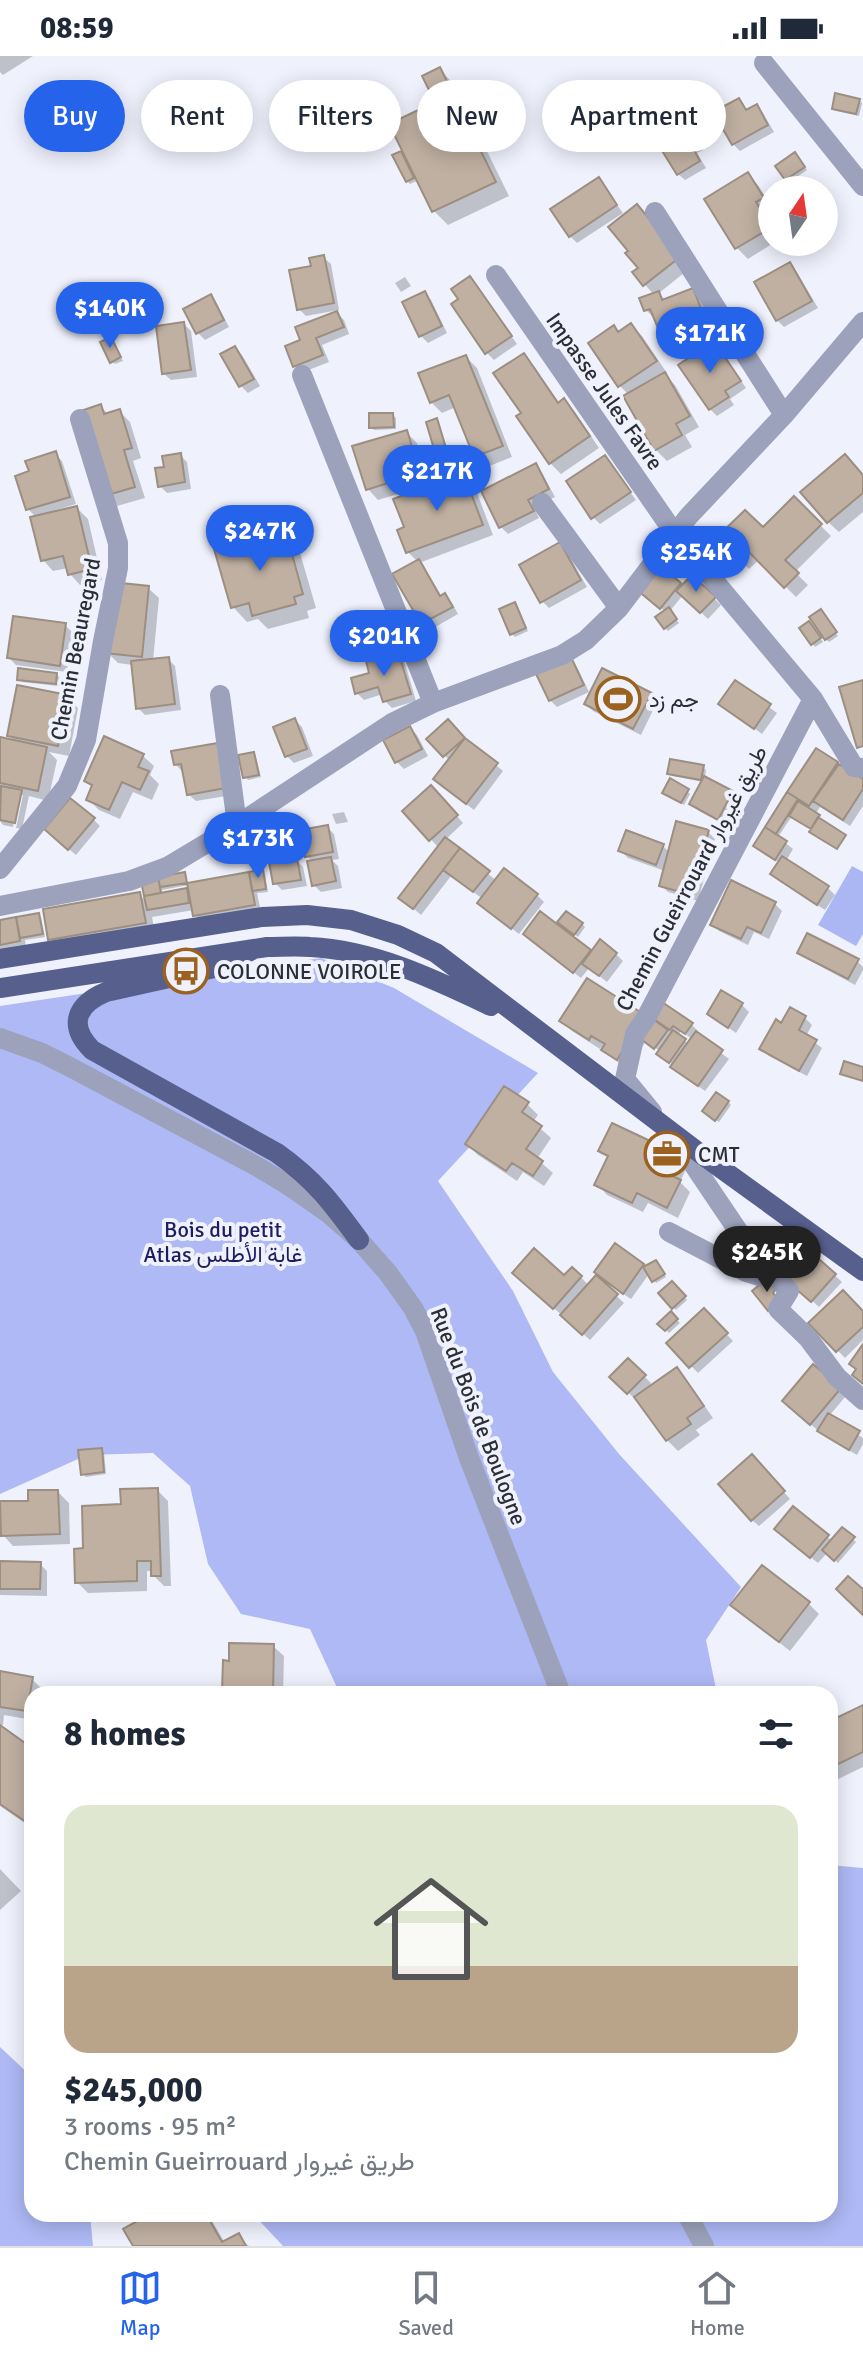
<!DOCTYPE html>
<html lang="en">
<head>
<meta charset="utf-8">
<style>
  :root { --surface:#fff; --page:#f2f2f3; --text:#1f2937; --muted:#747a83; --line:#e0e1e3; --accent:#2563eb }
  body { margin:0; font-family:Signika,Vazirmatn,sans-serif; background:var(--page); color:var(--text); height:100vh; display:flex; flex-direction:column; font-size:30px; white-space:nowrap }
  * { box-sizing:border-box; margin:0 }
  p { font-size:26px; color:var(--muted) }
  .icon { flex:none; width:44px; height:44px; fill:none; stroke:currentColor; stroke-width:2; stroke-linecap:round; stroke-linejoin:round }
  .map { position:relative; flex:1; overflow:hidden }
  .drawer { position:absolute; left:24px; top:1630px; width:814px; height:536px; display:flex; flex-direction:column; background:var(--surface); border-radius:24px; box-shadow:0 4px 20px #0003 }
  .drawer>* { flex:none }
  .top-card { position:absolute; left:24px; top:24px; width:816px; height:72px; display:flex; gap:16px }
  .needle { width:52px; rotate:13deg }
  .controls { position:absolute; left:758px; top:120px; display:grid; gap:16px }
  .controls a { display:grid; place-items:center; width:80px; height:80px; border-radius:50%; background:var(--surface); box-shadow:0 4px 20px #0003; font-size:40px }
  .price { position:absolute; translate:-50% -68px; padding:0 18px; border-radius:28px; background:var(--accent); color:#fff; font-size:26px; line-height:52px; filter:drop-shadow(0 2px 4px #0008) }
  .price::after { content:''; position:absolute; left:50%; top:48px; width:24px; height:18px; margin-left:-12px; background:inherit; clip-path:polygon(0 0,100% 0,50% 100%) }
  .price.on { background:#222; color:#fff }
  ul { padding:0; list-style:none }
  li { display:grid; align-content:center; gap:16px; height:424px; padding:0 40px }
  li+li { border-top:2px solid var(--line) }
  li span { display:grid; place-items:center; height:248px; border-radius:24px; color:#555 }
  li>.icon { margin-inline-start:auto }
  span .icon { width:144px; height:144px; fill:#fffc; stroke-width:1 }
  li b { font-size:34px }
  h2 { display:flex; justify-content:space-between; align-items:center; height:96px; padding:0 40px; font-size:34px }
  .pill { padding:0 28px; border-radius:36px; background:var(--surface); box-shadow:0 4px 20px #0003; font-size:28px; line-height:72px }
  .pill.on { background:var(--accent); color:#fff }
  .status { display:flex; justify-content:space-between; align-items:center; height:56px; padding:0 40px; background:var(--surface); direction:ltr }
  .status svg { height:22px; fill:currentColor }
  .menu { display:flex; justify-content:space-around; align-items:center; height:112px; border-top:2px solid var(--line); background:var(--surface); font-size:22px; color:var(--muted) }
  .menu a { display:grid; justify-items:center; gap:4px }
  .menu .on { color:var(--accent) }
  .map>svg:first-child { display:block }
  .forest { fill:#aeb9f5 }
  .water { fill:#abb7f2 }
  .shadow { fill:#0003; fill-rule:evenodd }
  .building { fill:#bfb0a2; stroke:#9c8e80; stroke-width:2 }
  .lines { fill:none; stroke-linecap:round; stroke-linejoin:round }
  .minor { stroke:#9ca2bc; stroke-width:20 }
  .major { stroke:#57608d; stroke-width:20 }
  .labels { text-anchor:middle; stroke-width:8; stroke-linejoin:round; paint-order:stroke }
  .street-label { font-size:22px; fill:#2c2e35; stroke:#eff2fd }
  .poi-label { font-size:22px; fill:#2c2e35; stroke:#eff2fd; text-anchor:start }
  .park-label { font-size:22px; fill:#1d1d60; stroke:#eff2fd }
</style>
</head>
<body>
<div class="status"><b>08:59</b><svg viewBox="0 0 49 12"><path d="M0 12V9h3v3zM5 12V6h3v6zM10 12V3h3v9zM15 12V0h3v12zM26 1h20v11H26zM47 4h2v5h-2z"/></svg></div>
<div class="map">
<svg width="863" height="2190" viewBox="0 0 863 2190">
  <rect width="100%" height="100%" fill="#eff2fd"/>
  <!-- forest -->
  <path class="forest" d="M321,902L394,932L538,1017L438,1125L513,1235L553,1316L619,1398L741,1531L706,1584L717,1638H340L310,1573L241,1558L208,1508L190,1430L153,1397L87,1399L0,1438V950Z
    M830,1809L863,1812V2190H283L253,2158H830Z
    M0,1991L32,2021V2158H90L93,2190H0Z"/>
  <!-- water -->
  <path class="water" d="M852,810L863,816V878L856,890L818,869Z"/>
  <!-- shadow -->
  <path class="shadow" d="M0,0H33L3,19L0,16Z
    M439,13L454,28L509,140L448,169L434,155L419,124L410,128L407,125L400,97L409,106L438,47Z
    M739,44L748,55L756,50L763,57L774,76L740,95L733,88Z
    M859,44L862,47L859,60L837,55L834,52Z
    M703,50L723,76L705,87L693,77L703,94L697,97L706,112L685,124L678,118L656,80Z
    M798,102L807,114L790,126L778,110Z
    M747,118L758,129L772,151L766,157L772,168V186H775L748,203L737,192L707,143Z
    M598,123L623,157L577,187L570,180Z
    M637,151L689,213L659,237L666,245L693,234L700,241L708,262L688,270L696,289L674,297L667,290L655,260L653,261L646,254L654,239L635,217L640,213Z
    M323,201L331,208L339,254L306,260L299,253L313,212Z
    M790,209L797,216L818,252L784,271L777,264Z
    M405,221L411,230L401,236L395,227Z
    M470,222L517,288L494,304L487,297L461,243Z
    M424,237L431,244L447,277L428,287L421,280Z
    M210,241L217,248L229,271L205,284L198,277Z
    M337,257L344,264L349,278L322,289L329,306L301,317L294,310L303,285Z
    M184,268L191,275L197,321L171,324L163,317Z
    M631,269L642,280L667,317L664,318L675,329L699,371L685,379L692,391L667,405L656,394L625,341L629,339L620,330L591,287L619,277Z
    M111,283L123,305L115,308L112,305Z
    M235,292L242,299L260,330L248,337L241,330L223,299Z
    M720,295L746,332L730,343L734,349L717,360L710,353Z
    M524,299L534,310L560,348L564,345L575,356L599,392L561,418L550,407Z
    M466,301L477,312L512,401L487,411L476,400L456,351L442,357L431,346Z
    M101,351L109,359L119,355L130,366L141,402L133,405L145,442L117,450L81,357Z
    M393,359L396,362V373L374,374L371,371Z
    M436,365L439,367L447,392L439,395L436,392Z
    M406,376L417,387L431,431L463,418L474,429L493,479L419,507L425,513L442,541L445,540L452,547L458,558L430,574L423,567L395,519L418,506L408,496L406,473L425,433L424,430L378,444L368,433Z
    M55,398L62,405L76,448L56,454L57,457L77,452L88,463L102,524L80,529L70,518L68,512L53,515L43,504L37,462L28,453L31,417Z
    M180,399L187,406L191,433L167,437L160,430L166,412Z
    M605,401L636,444L600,468L593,461Z
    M535,410L542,417L555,441L534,451L539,462L508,478L501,471Z
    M863,420V456L839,476L828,466Z
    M794,443L831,480L795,516L808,529L796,541L759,504L749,513L719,482L763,474Z
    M284,475L298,490L316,552L307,555L309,562L268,573L258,563L247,566L233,551Z
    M560,489L567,496L587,531L549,552L542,545Z
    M692,522L721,549L708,563L683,539L670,555L679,567L668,575L665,572L666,556L646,540L680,528L683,531Z
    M148,532L159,542L153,605L168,603L175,610L181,654L145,659L138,652L133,609L118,607L107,596Z
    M515,549L528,575L515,581L512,578Z
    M823,558L838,580L829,586L826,583Z
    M65,569L72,576L67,616L16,609L9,602Z
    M812,570L823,586L815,591L802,572Z
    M397,597L404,604L416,645L392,652L385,645L383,638L364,644L357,637L372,618Z
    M570,604L577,611L589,636L557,651L550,644Z
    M56,618L59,621L58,630L22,626L19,623Z
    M736,627L777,657L762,678L721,648Z
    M650,639L657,646L641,679L593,655L586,648Z
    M67,641L78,652L69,700L49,696L57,704L48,745L29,740L22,773L16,772L23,739H19L13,771L3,769L0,765L2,735L0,734V683L16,687L9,679Z
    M295,664L302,671L313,700L294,707L287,700L276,672Z
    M448,666L467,685L503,715L474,754L443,730L450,705L429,683Z
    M410,672L417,679L428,700L404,713L397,706Z
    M816,695L863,725V750L850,770L820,751L815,759L821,764L792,760L778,781L793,793L786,805L828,832L835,839L825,854L779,825L772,818L779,807L756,790Z
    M224,696L232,739L196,745L188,738L182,715L175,708Z
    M253,698L256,701L261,721L248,724L245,721Z
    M143,700L154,710L150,719L159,728L152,744L133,736L120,763L99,754L88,743L93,732L86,725Z
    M703,711L706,714L705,722L732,737L739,744L725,769L699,755L692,748L703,726L673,720L670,717Z
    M687,735L690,738L684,749L667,739Z
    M438,738L463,767L445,784L497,825L537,839L544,846L519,878L487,854L483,843L451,820L421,859L408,848L439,792L404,755Z
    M344,756L348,766L336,768L332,758Z
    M93,763L100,770L76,799L53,780Z
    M327,771L334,778L339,803L332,804L338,810L342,832L321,836L314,829L313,806L307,800Z
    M708,776L715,783L698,845L668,836L661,829L665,815L628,802L621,795L663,790L670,797Z
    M296,804L303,811L307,830L282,834L275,827Z
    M262,815L265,818L268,836L257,837L261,856L202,866L195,859L194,854L152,861L155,877L61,894L50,883L139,838L147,846L143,826L184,818L188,828ZM189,829L190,834L162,838V834Z
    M732,827L775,848L782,855L769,883L754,876L748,889L719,875L712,868Z
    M541,858L592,897L616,898L623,905L607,926L589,912L581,922L532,885Z
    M38,859L41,862L45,881L25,884L26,891L0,896V866Z
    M582,868L585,871L578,881L563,869Z
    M800,896L857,905L863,911V914L855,929L807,903Z
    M742,949L749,956L736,977L709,958Z
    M791,954L805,962L812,969L806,980L822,992L807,1020L769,1000L762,993L782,969Z
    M651,958L691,968L698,975L697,978L729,1003L705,1035L680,1017L674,1009L661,1001L660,995L646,985L628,1013L615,1004L601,991L600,993L572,975L562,965L660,971L662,969ZM681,975L692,983L689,988L677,980Z
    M728,1046L731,1049L719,1066L707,1058Z
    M527,1048L538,1059L533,1066L551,1082L537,1103L553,1117L544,1130L523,1116L517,1125L478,1099L467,1088Z
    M601,1095L676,1100L687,1111L680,1126L690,1136L678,1162L648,1147L643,1156L607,1139L597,1128L609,1103Z
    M615,1190L646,1212L659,1209L666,1221L656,1227L649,1218L631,1243L606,1227L605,1229L624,1247L590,1284L522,1224L581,1221L589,1230L599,1219Z
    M813,1199L842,1226L819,1251L797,1231Z
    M672,1227L687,1244L676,1254L661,1238Z
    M704,1254L733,1285L698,1317L669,1287Z
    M863,1257V1284L845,1302L811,1267Z
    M671,1258L680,1267L669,1277L660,1268Z
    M628,1304L651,1327L645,1334L677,1314L687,1325L713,1362L696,1374L700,1379L678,1395L667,1384L637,1342L635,1343L612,1321Z
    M813,1311L846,1340L829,1360L863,1382V1388L857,1399L827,1382L791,1352Z
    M101,1394L104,1397L106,1418L86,1421L83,1418Z
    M759,1408L790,1443L759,1470L752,1464Z
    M157,1434L168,1445L171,1530H164L153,1519V1515H147V1535L88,1537L77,1526L85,1494L123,1450Z
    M58,1436L69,1447L70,1488L13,1490L3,1479L31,1447Z
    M842,1474L856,1486L838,1507L827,1497L818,1507L784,1480H827L832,1485Z
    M0,1507L40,1508L47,1515V1540L0,1539Z
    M809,1548L819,1558L790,1595L744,1559Z
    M273,1590L284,1600L283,1638H227L224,1635L231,1607Z
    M0,1617L32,1623L43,1634V1638H32V1664L4,1659L3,1669H0Z
    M863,1651V1711L830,1727V1668Z
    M0,1672L32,1694V1772L0,1750Z
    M0,1813L21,1835L0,1854Z
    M154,2158H208L225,2187L238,2180L249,2190H135Z"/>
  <!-- building -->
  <path class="building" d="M440,11L496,126L432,156L389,68L435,46L422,20Z
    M835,37L860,43L856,58L832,53Z
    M739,42L746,54L757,48L768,69L732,89L713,56Z
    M703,48L717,68L697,82L683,62Z
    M683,62L697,86L692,90L700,105L677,119L653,80Z
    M401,95L414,122L406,126L392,99Z
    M795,96L805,111L785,124L775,110Z
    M748,116L764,142L756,146L772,171L735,193L704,143Z
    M599,121L617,149L569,181L550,153Z
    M637,148L680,201L643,230L632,216L638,212L625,197L628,195L608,171Z
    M324,199L334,247L297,254L289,214L311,210L309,202Z
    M790,206L812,245L776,265L754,226Z
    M470,220L512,280L485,298L451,248L458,243L451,233Z
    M693,232L702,255L682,263L690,282L666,291L650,253L644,255L639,242L659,235L662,244Z
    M425,235L442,270L419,281L402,246Z
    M211,238L224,264L196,278L183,253Z
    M337,255L344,271L316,282L323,299L293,311L285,290L300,284L295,271Z
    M184,266L191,314L162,318L156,270Z
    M631,267L657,305L618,331L588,287L614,269L618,276Z
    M111,281L121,301L110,307L100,286Z
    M714,285L741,325L725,335L729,341L709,354L678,309Z
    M235,290L254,323L239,331L220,298Z
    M524,297L558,347L564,342L590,380L549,408L516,360L521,357L493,317Z
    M466,299L503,390L474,401L449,339L430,347L418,317Z
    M665,316L690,360L676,368L682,379L654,395L623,340Z
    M101,348L104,358L120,353L132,392L124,394L135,431L104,440L78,356Z
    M369,357H393L394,371L369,372Z
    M437,362L445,389L434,393L426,366Z
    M407,374L420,417L366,434L352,390Z
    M56,395L70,441L26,454L15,420L29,415L25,405Z
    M181,397L185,426L158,431L155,412L164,411L162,400Z
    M845,398L863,419V437L827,467L800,436Z
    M605,399L631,436L591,463L566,425Z
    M536,407L549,433L528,444L534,455L499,472L481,435Z
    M463,416L483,469L406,497L397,474L404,471L393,443Z
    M794,440L822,468L785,504L799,517L784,532L747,494L737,504L716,482L745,454L763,471Z
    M77,450L92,513L68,519L63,500L41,505L30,461Z
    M285,473L303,538L294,541L296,548L252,560L249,547L231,552L214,493Z
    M560,486L581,524L540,547L519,509Z
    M419,503L440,540L445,537L453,551L421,568L392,518Z
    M657,507L681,527L660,553L636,533Z
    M692,519L716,541L700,557L676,535Z
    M112,526L149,530L142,601L105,597Z
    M515,546L526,572L510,579L499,553Z
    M669,551L677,563L664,573L655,561Z
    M821,553L837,576L825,584L809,561Z
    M13,560L66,567L60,610L7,602Z
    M809,565L821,582L811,589L799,572Z
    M398,595L411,638L383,646L378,631L355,638L351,622L369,617L366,605Z
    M169,601L175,648L136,653L131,605Z
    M571,601L584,629L549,645L536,618Z
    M18,612L57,617L56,628L17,624Z
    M602,612L652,637L633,673L584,648Z
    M735,624L771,648L754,673L718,648Z
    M863,624V690L857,692L839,631Z
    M17,629L68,639L58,690L7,680Z
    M295,662L307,693L285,701L273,671Z
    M448,663L465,682L443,701L426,683Z
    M410,670L422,693L395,707L383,684Z
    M104,680L144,698L138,711L149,715L140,734L122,726L109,754L86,744L92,729L84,725Z
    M0,681L47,691L38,735L0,727Z
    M465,682L498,707L466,748L433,723Z
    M218,687L226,732L187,739L181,708L174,709L171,695Z
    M816,692L838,706L809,750L787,736Z
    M254,696L259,719L243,722L238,699Z
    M670,703L704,709L701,724L667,718Z
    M839,708L863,723V733L843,764L813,745Z
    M704,720L733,735L718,764L689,748Z
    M670,722L689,733L681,747L662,737Z
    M431,729L458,759L429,785L402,755Z
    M1,730L22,734L15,767L0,764Z
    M787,736L798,743L776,778L765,771Z
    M70,742L95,762L68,794L44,773Z
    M798,745L820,759L811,773L789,760Z
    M818,761L846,779L837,793L809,776Z
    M676,765L709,774L691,839L659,830Z
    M328,769L333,796L305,801L300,774Z
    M765,771L787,785L775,804L753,790Z
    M626,774L664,788L656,809L618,795Z
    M445,781L460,792L413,853L398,842Z
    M460,792L490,815L473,836L443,814Z
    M782,800L829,830L817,849L770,818Z
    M331,801L336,825L312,830L307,805Z
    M297,802L301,824L273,828L269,806Z
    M504,812L538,838L511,873L477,847Z
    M263,813L266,833L252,835L249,816Z
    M185,816L187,827L160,831L158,821Z
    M249,816L255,849L193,860L187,827Z
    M158,821L161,837L144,840L141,824Z
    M731,824L776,846L761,877L747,871L741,883L710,869Z
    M187,832L189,847L147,854L144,840Z
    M140,836L146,867L48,884L43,853Z
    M540,855L591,894L573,917L523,878Z
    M566,855L583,867L574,879L557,866Z
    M39,857L43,878L20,882L16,861Z
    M16,861L20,885L0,889V864Z
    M807,877L859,903L848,923L797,897Z
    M600,883L617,897L599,920L582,908Z
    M587,922L645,959L617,1004L601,994L605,988L591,980L589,984L559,965Z
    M721,934L743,947L728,972L707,958Z
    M659,944L693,967L685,978L673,970L670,974L648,959Z
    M790,951L806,960L799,974L817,984L799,1015L759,993L776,963L781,967Z
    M650,961L668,974L654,993L637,980Z
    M673,974L686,983L669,1007L656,998Z
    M696,975L723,994L698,1030L670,1011Z
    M844,1005L863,1011V1025L840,1018Z
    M504,1030L529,1046L522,1056L542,1070L526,1093L543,1105L533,1120L512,1107L506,1115L465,1088Z
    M716,1036L729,1045L715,1065L702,1055Z
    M612,1067L678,1098L668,1118L681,1124L667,1152L637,1137L632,1147L594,1129L608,1100L598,1095Z
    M615,1187L644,1208L623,1238L594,1216Z
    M534,1192L564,1219L572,1211L582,1220L553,1253L512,1217Z
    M812,1197L836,1218L811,1246L787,1225Z
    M656,1204L665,1218L652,1226L643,1211Z
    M596,1219L618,1238L582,1279L560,1259Z
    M770,1220L776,1233L773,1237L779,1245L768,1255L752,1235Z
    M672,1225L686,1240L672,1253L658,1237Z
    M843,1234L863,1255V1271L836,1296L808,1267Z
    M704,1252L728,1277L689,1312L666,1287Z
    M671,1255L678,1263L665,1275L657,1268Z
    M863,1288V1328L852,1319L856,1313L849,1308Z
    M628,1302L646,1319L627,1338L609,1321Z
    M813,1308L841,1332L810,1369L782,1345Z
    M677,1311L704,1350L687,1362L691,1368L666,1385L634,1341Z
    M828,1357L860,1375L849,1394L817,1375Z
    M102,1392L104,1416L81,1419L78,1394Z
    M752,1398L785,1435L751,1465L718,1428Z
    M158,1432L161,1520H151V1505H137V1525L75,1527L74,1493L83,1492L82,1450L121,1448L120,1433Z
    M28,1434H58L60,1478L1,1480L0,1445H28Z
    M793,1450L829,1479L810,1502L774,1473Z
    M842,1471L855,1481L834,1505L822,1494Z
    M0,1505L41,1506L40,1533H0Z
    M762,1509L810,1546L779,1586L730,1549Z
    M848,1520L863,1533V1559L836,1533Z
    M229,1587L274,1588L273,1637L222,1635L223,1604L229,1605Z
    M0,1615L33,1621L27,1655L0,1651Z
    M863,1649V1696L830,1712V1665Z
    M0,1669L32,1692V1770L0,1748Z
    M150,2158H206L222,2186L239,2177L246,2190H133L123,2173Z"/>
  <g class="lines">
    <!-- minor -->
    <path class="minor" d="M764,7L863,130
      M655,156L784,359
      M496,219L675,478L813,643L854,711L863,712
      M302,319L433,647
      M542,447L619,552
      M220,639L237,769
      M0,813L67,730L86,684L103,585L118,512V487L80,363
      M0,850L129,825L167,811L237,769L392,667L433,647L562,599L586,584L619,552L688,461L784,359L863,266
      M0,982L42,997L70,1011L258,1111L291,1131L328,1157L359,1184L388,1217L413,1252L425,1275L469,1402L561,1638
      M652,1056L625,1023L635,978L646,962L813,643
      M669,1176L746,1216L759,1220L757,1203L693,1108L694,1093
      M759,1220L770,1214L789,1235L778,1253L808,1282L837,1321L863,1344
      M687,2158L704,2190"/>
    <!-- major -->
    <path class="major" d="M254,893L219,911L106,936C77,948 67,969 92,994L277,1097C315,1124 332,1147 359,1184
      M0,903L262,861L307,859L351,864L398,879L436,897L694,1093L863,1215
      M0,932L267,891C281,891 296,890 310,891C374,894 434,923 491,950"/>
  </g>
  <!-- icons -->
  <defs>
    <g id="stadium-ring" transform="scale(2.3)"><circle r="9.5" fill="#eff2fd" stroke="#9b621f" stroke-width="1.5"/><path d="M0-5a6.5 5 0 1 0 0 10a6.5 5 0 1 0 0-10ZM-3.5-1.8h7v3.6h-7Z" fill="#9b621f"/></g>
    <g id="bus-ring" transform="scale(2.3)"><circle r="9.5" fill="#eff2fd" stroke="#9b621f" stroke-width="1.5"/><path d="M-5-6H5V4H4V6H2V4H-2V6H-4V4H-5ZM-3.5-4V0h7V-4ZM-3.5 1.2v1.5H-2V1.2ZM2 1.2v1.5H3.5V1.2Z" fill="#9b621f"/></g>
    <g id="office-ring" transform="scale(2.3)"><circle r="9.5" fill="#eff2fd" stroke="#9b621f" stroke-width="1.5"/><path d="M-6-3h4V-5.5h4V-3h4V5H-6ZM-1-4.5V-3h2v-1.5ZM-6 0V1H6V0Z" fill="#9b621f"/></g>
  </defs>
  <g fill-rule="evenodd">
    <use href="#stadium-ring" x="618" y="643"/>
    <use href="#bus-ring" x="186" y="915"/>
    <use href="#office-ring" x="667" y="1098"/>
  </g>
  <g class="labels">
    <!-- street labels -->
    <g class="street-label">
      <text transform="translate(605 335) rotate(55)" y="8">Impasse Jules Favre</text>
      <text transform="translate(75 593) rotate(-79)" y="8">Chemin Beauregard</text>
      <text transform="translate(691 822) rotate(-62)" y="8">Chemin Gueirrouard طريق غيروار</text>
      <text transform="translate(479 1360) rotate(69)" y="8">Rue du Bois de Boulogne</text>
    </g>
    <!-- poi labels -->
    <g class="poi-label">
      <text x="649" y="651">جم زد</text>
      <text x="217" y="923">COLONNE VOIROLE</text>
      <text x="698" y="1106">CMT</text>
    </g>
    <!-- park labels -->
    <g class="park-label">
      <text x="223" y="1181">Bois du petit<tspan x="223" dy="25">Atlas غابة الأطلس</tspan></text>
    </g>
  </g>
</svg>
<div class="controls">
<a><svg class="needle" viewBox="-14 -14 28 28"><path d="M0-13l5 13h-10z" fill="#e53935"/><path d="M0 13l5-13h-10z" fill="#747a83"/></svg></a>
</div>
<b class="price" style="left:110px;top:294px">$140K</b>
<b class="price" style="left:710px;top:319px">$171K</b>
<b class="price" style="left:437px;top:457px">$217K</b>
<b class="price" style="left:260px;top:517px">$247K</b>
<b class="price" style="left:696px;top:538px">$254K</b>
<b class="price" style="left:384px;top:622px">$201K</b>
<b class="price" style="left:258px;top:824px">$173K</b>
<b class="price on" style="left:767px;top:1238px">$245K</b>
<div class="top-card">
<a class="pill on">Buy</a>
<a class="pill">Rent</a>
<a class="pill">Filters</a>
<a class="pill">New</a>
<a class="pill">Apartment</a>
</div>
<section class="drawer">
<h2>8 homes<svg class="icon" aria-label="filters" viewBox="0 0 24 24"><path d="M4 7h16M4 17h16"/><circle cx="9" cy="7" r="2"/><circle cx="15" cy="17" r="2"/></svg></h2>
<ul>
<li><span style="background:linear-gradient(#dfe7d0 65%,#b9a48a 0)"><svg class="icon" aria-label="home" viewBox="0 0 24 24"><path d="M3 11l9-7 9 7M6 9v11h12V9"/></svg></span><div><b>$245,000</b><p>3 rooms · 95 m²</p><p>Chemin Gueirrouard طريق غيروار</p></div></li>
</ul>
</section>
</div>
<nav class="menu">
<a class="on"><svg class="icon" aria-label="map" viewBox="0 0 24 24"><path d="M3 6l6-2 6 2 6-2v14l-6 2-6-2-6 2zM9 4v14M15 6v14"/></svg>Map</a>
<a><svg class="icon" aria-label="saved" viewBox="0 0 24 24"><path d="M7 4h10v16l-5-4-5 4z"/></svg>Saved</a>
<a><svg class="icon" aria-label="home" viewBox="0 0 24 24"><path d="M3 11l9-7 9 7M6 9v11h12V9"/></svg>Home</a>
</nav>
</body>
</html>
